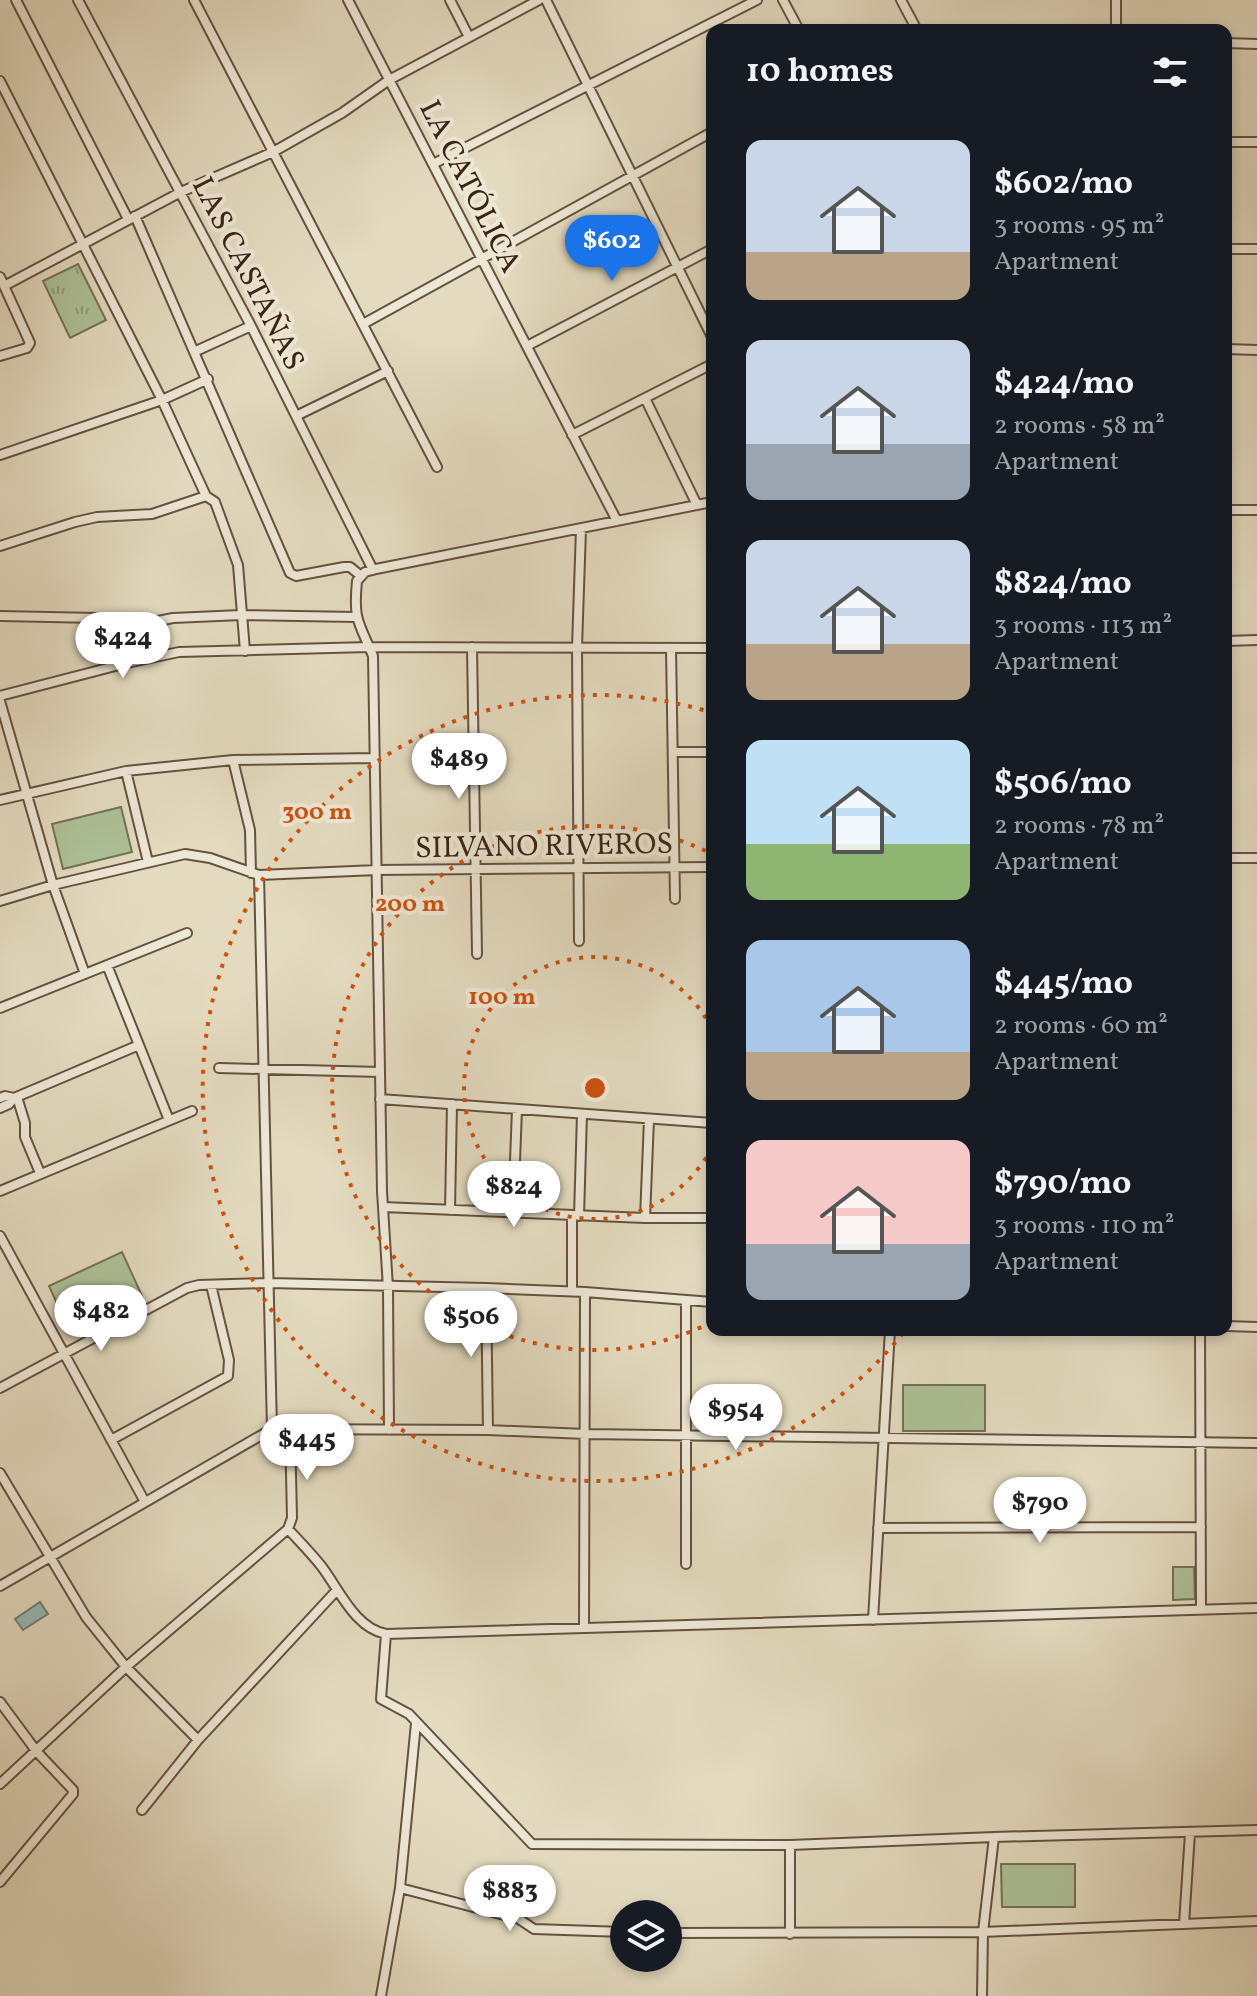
<!DOCTYPE html>
<html lang="en">
<head>
<meta charset="utf-8">
<style>
  :root { --surface:#171b24; --page:#20242c; --text:#f1f3f6; --muted:#9ea1a6; --accent:#1a73e8 }
  body { margin:0; font-family:Vollkorn,serif; background:var(--page); color:var(--text); height:100vh; display:flex; flex-direction:column; font-size:30px; white-space:nowrap }
  * { box-sizing:border-box; margin:0 }
  p { font-size:26px; color:var(--muted) }
  .icon { flex:none; width:44px; height:44px; fill:none; stroke:currentColor; stroke-width:2; stroke-linecap:round; stroke-linejoin:round }
  .map { position:relative; flex:1; overflow:hidden }
  .drawer { position:absolute; left:706px; top:24px; width:526px; height:1312px; display:flex; flex-direction:column; background:var(--surface); border-radius:16px; box-shadow:0 4px 12px #0003 }
  .drawer>* { flex:none }
  .tools { position:absolute; left:610px; top:1900px; display:grid; gap:16px }
  .tools a { display:grid; place-items:center; width:72px; height:72px; border-radius:50%; background:var(--surface); box-shadow:0 4px 12px #0003; font-size:40px }
  .price { position:absolute; translate:-50% -68px; padding:0 18px; border-radius:28px; background:#fff; color:#222; font-size:26px; line-height:52px; filter:drop-shadow(0 2px 4px #0008) }
  .price::after { content:''; position:absolute; left:50%; top:48px; width:24px; height:18px; margin-left:-12px; background:inherit; clip-path:polygon(0 0,100% 0,50% 100%) }
  .price.active { background:var(--accent); color:#fff }
  ul { padding:0; list-style:none }
  li { display:flex; align-items:center; gap:24px; height:200px; padding:0 40px }
  li span { display:grid; place-items:center; flex:none; width:224px; height:160px; border-radius:16px; color:#555 }
  li>.icon { margin-inline-start:auto }
  span .icon { width:96px; height:96px; fill:#fffc; stroke-width:1 }
  li b { font-size:34px }
  h2 { display:flex; justify-content:space-between; align-items:center; height:96px; padding:0 40px; font-size:34px }
  .map>svg:first-child { display:block }
  .park { fill:url(#park-tufts); stroke:#747256; stroke-width:2 }
  .garden { fill:#adc197; stroke:#747256; stroke-width:2 }
  .water { fill:#96bab6; stroke:#727e76; stroke-width:2 }
  .lines { fill:none; stroke-linecap:round; stroke-linejoin:round }
  .street-casing { stroke:#665240; stroke-width:12 }
  .street { stroke:#ede7d5; stroke-width:8 }
  .ring { fill:none; stroke:#ce510d; stroke-width:4; stroke-dasharray:4 8 }
  .labels { text-anchor:middle; stroke-width:8; stroke-linejoin:round; paint-order:stroke }
  .street-label { font-size:30px; fill:#3c2415; stroke:#ede7d5 }
  .centre { fill:#ce510d; stroke:#ede7d5; stroke-width:4 }
  .ring-label { font-size:24px; text-anchor:middle; font-weight:bold; fill:#ce510d; stroke:#ede7d5; stroke-width:8; stroke-linejoin:round; paint-order:stroke }
</style>
</head>
<body>
<div class="map">
<svg width="1257" height="1996" viewBox="0 0 1257 1996">
  <defs>
    <pattern id="park-tufts" width="24" height="20" patternUnits="userSpaceOnUse" patternTransform="scale(2)"><rect width="24" height="20" fill="#adc197"/><path d="M3 7l-1-3M5 7V3M7 7l1-3M15 17l-1-3M17 17v-4M19 17l1-3" fill="none" stroke="#8e9d7a"/></pattern>
  </defs>
  <rect width="100%" height="100%" fill="#e3dabf"/>
  <filter id="stains"><feTurbulence type="fractalNoise" baseFrequency=".0025" numOctaves="4"/><feColorMatrix values="0 0 0 0 .2 0 0 0 0 .09 0 0 0 0 .02 0 0 0 .5 -.17"/></filter>
  <radialGradient id="worn" r=".72"><stop offset=".6" stop-color="#630" stop-opacity="0"/><stop offset="1" stop-color="#630" stop-opacity=".3"/></radialGradient>
  <!-- park -->
  <path class="park" d="M78,264L106,320L70,338L43,281Z"/>
  <!-- garden -->
  <path class="garden" d="M121,807L132,852L63,869L52,824Z
    M122,1252L143,1298L70,1332L49,1286Z
    M903,1385H985V1431H903Z
    M1173,1567H1194L1195,1599L1173,1600Z
    M1001,1864H1075V1907H1002Z"/>
  <!-- water -->
  <path class="water" d="M40,1602L48,1614L23,1630L15,1619Z"/>
  <g class="lines">
    <!-- street casing -->
    <g class="street-casing">
      <path id="street" d="M16,0L128,219
        M78,0L251,326L373,570
        M194,0L437,467
        M348,0L617,521
        M450,0L469,37
        M546,0L712,337
        M783,0L799,30
        M901,0L917,30
        M1116,30V0
        M1226,43L1257,44
        M0,81L162,400L206,496L215,502L238,565L245,651
        M1226,142H1257
        M433,164L757,0
        M135,216L290,573L296,576L344,567H350L361,576
        M1226,249H1257
        M0,277L30,343L27,348L0,356
        M4,286L181,192L273,152L342,113L389,80L539,0
        M363,324L712,132
        M527,346L712,249
        M1226,349L1257,350
        M196,351L251,326
        M645,398L697,505
        M296,416L388,371
        M572,435L712,364
        M0,455L162,400L208,379
        M1226,510H1257
        M0,546L75,522L97,517L152,514L206,496
        M0,616L97,618L133,626L173,618L241,615L356,617
        M1226,641L1257,640
        M472,647L477,954
        M671,648L675,899
        M0,696L127,663L179,652L369,647L712,648
        M0,701L53,885L85,974
        M673,752H712
        M233,760L250,830L251,873
        M126,771L148,862
        M0,800L126,771L233,760L375,758
        M1226,858H1257
        M259,875L272,1429
        M0,901L53,885L185,854L210,858L259,875L377,870L712,867
        M579,941L577,647L581,529
        M107,965L169,1120
        M0,1008L187,933
        M219,1068L380,1072
        M17,1097L25,1123V1137L40,1173
        M0,1098L5,1096L14,1098
        M380,1099L712,1123
        M0,1108L9,1104L14,1098L139,1045
        M0,1191L192,1111
        M383,1207L645,1218H712
        M450,1210L452,1104
        M513,1213L517,1109
        M579,1216L582,1114
        M645,1218L649,1119
        M0,1236L145,1502
        M486,1288L488,1430
        M572,1291V1215
        M1226,1326L1257,1327
        M1200,1330L1201,1609
        M0,1388L187,1288L199,1285L269,1283L486,1288L585,1292L712,1302
        M389,1430L388,1288L382,1191L373,656C359,622 353,621 357,581L365,572L376,569L712,502
        M111,1440L228,1376L229,1360L211,1285
        M0,1473L86,1617L126,1667L198,1740
        M878,1528L1201,1527
        M288,1529C300,1542 312,1554 322,1567C340,1591 355,1628 386,1634L1257,1608
        M686,1564V1301
        M0,1586L272,1429L488,1430L586,1434L1257,1443
        M873,1620L890,1330
        M584,1628L585,1292
        M386,1634L381,1699L409,1714L532,1844L790,1845L994,1837L1257,1830
        M0,1702L37,1752L73,1790V1794L0,1882
        M0,1784L126,1667L288,1529L292,1518L290,1430
        M142,1810L198,1740L337,1590
        M790,1845V1934
        M400,1888L519,1919L534,1929L624,1932
        M1184,1924L1190,1833
        M668,1933L983,1932L1257,1921
        M381,1996L400,1888L416,1723
        M982,1996L983,1932L994,1837"/>
    </g>
    <!-- street -->
    <use href="#street" class="street"/>
  </g>
  <!-- distance rings -->
  <g class="ring">
    <path d="M712 1147A131 131 0 1 1 712 1029"/>
    <path d="M712 1322A262 262 0 1 1 712 854"/>
    <path d="M903 1333A393 393 0 1 1 710 712"/>
  </g>
  <g class="labels">
    <!-- street labels -->
    <g class="street-label">
      <text transform="translate(471 186) rotate(63)" y="10">LA CATÓLICA</text>
      <text transform="translate(249 273) rotate(63)" y="10">LAS CASTAÑAS</text>
      <text transform="translate(544 845) rotate(-1)" y="10">SILVANO RIVEROS</text>
    </g>
  </g>
  <circle cx="595" cy="1088" r="12" class="centre"/>
  <g class="ring-label">
    <text x="317" y="819">300 m</text>
    <text x="410" y="911">200 m</text>
    <text x="502" y="1004">100 m</text>
  </g>
  <rect width="100%" height="100%" filter="url(#stains)"/>
  <rect width="100%" height="100%" fill="url(#worn)"/>
</svg>
<div class="tools">
<a><svg class="icon" aria-label="layers" viewBox="0 0 24 24"><path d="M12 4l9 5-9 5-9-5zM3 14l9 5 9-5"/></svg></a>
</div>
<b class="price active" style="left:612px;top:283px">$602</b>
<b class="price" style="left:123px;top:680px">$424</b>
<b class="price" style="left:459px;top:801px">$489</b>
<b class="price" style="left:514px;top:1229px">$824</b>
<b class="price" style="left:101px;top:1353px">$482</b>
<b class="price" style="left:471px;top:1359px">$506</b>
<b class="price" style="left:736px;top:1452px">$954</b>
<b class="price" style="left:307px;top:1482px">$445</b>
<b class="price" style="left:1040px;top:1545px">$790</b>
<b class="price" style="left:510px;top:1933px">$883</b>
<section class="drawer">
<h2>10 homes<svg class="icon" aria-label="filters" viewBox="0 0 24 24"><path d="M4 7h16M4 17h16"/><circle cx="9" cy="7" r="2"/><circle cx="15" cy="17" r="2"/></svg></h2>
<ul>
<li><span style="background:linear-gradient(#c9d6e8 70%,#b9a48a 0)"><svg class="icon" aria-label="home" viewBox="0 0 24 24"><path d="M3 11l9-7 9 7M6 9v11h12V9"/></svg></span><div><b>$602/mo</b><p>3 rooms · 95 m²</p><p>Apartment</p></div></li>
<li><span style="background:linear-gradient(#c9d6e8 65%,#9aa5b1 0)"><svg class="icon" aria-label="home" viewBox="0 0 24 24"><path d="M3 11l9-7 9 7M6 9v11h12V9"/></svg></span><div><b>$424/mo</b><p>2 rooms · 58 m²</p><p>Apartment</p></div></li>
<li><span style="background:linear-gradient(#c9d6e8 65%,#b9a48a 0)"><svg class="icon" aria-label="home" viewBox="0 0 24 24"><path d="M3 11l9-7 9 7M6 9v11h12V9"/></svg></span><div><b>$824/mo</b><p>3 rooms · 113 m²</p><p>Apartment</p></div></li>
<li><span style="background:linear-gradient(#bfe0f5 65%,#8fb573 0)"><svg class="icon" aria-label="home" viewBox="0 0 24 24"><path d="M3 11l9-7 9 7M6 9v11h12V9"/></svg></span><div><b>$506/mo</b><p>2 rooms · 78 m²</p><p>Apartment</p></div></li>
<li><span style="background:linear-gradient(#a9c7e8 70%,#b9a48a 0)"><svg class="icon" aria-label="home" viewBox="0 0 24 24"><path d="M3 11l9-7 9 7M6 9v11h12V9"/></svg></span><div><b>$445/mo</b><p>2 rooms · 60 m²</p><p>Apartment</p></div></li>
<li><span style="background:linear-gradient(#f6c9c9 65%,#9aa5b1 0)"><svg class="icon" aria-label="home" viewBox="0 0 24 24"><path d="M3 11l9-7 9 7M6 9v11h12V9"/></svg></span><div><b>$790/mo</b><p>3 rooms · 110 m²</p><p>Apartment</p></div></li>
</ul>
</section>
</div>
</body>
</html>
